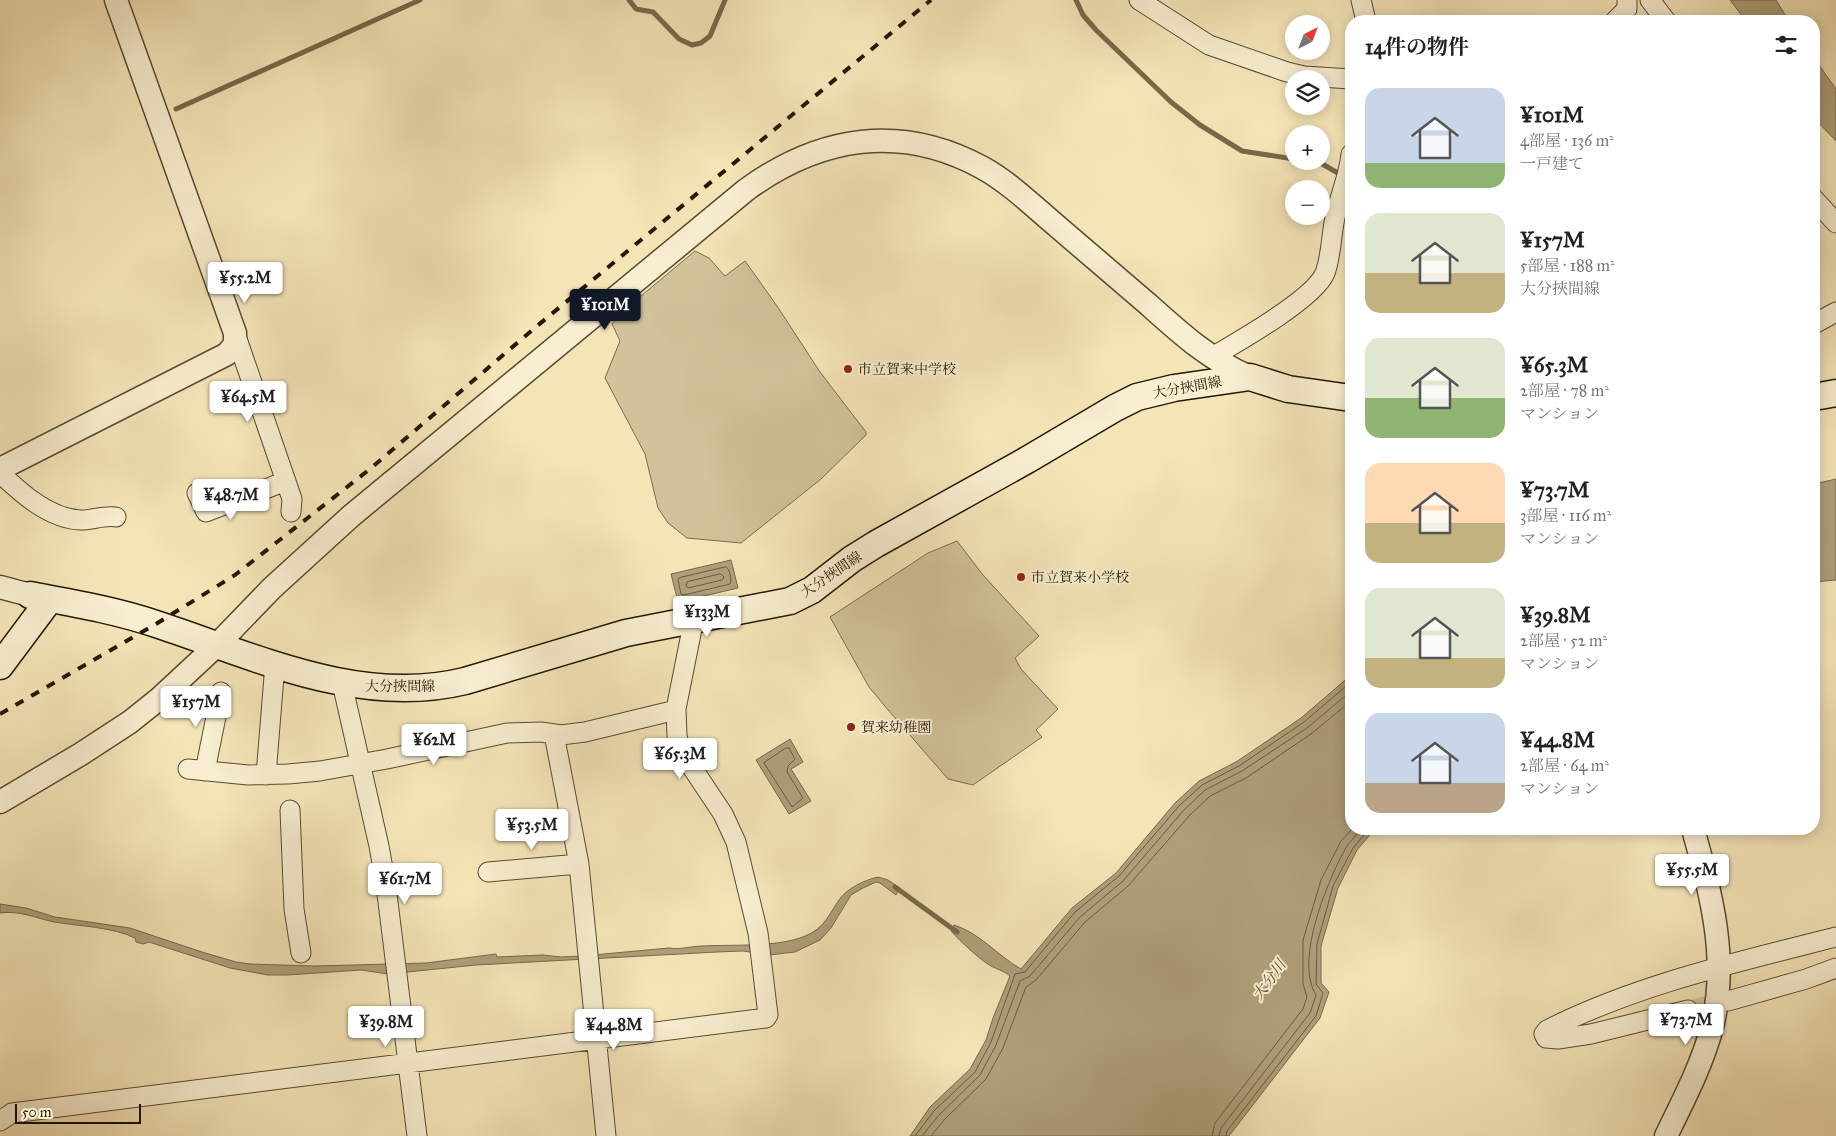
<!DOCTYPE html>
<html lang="ja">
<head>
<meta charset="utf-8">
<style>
  :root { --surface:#fff; --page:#f6f6f6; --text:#222; --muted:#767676; --accent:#111827 }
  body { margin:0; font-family:"IM FELL Great Primer","Noto Serif JP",serif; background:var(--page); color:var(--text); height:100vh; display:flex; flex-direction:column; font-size:19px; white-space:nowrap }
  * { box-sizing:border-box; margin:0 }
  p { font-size:16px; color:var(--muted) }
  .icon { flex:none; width:28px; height:28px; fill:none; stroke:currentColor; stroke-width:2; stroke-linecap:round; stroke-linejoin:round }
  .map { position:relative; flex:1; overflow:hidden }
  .panel { position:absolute; left:1345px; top:15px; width:475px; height:820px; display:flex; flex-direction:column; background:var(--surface); border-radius:20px; box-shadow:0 2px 12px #0003 }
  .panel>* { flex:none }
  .needle { width:32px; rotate:42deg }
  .buttons { position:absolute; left:1285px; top:15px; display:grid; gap:10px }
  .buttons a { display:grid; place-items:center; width:45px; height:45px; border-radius:50%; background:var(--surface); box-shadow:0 2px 12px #0003; font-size:25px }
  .scale { position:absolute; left:15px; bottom:12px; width:126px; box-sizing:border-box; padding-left:5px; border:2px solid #251704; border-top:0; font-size:14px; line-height:18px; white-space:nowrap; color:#251704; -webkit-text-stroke:4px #f8eed0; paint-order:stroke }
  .price { position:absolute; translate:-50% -42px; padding:0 11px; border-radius:5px; background:#fff; color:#222; font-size:16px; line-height:32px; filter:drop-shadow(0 1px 2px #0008) }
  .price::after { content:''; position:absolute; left:50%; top:30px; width:15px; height:11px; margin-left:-8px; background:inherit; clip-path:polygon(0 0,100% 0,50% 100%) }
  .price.on { background:var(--accent); color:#fff }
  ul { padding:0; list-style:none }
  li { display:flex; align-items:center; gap:15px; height:125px; padding:0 20px }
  li span { display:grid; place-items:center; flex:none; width:140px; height:100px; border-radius:15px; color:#555 }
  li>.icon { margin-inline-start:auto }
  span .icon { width:60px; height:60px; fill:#fffc; stroke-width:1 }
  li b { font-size:21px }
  h2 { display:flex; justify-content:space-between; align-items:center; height:60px; padding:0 20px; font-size:21px }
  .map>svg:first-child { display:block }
  .green { fill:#d1c299; stroke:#7b6c4e }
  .water { fill:#ae9f7a; stroke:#77694b }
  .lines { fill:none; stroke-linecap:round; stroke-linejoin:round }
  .shore { stroke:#6a5b3f; stroke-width:1 }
  .stream { stroke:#77694b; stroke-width:5 }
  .minor-tunnel { stroke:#d5c69c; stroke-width:19; stroke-dasharray:19 9; stroke-linecap:butt }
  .minor-casing { stroke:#594a31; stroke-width:21 }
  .tertiary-casing { stroke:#594a31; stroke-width:25 }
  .secondary-casing { stroke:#251704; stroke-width:29 }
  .minor { stroke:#f8eed0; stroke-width:19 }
  .tertiary { stroke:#f8eed0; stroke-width:22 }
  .secondary { stroke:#f8eed0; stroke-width:26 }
  .rail { stroke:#251704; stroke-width:4; stroke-dasharray:9 9; stroke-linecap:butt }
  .poi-dot { fill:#8f2418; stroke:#f8eed0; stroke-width:2 }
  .labels { text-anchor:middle; stroke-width:4; stroke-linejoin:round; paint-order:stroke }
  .poi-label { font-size:14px; fill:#251704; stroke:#f8eed0; text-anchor:start }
  .street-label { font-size:14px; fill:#251704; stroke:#f8eed0 }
  .water-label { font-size:15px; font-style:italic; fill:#5c4d33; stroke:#f8eed0 }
</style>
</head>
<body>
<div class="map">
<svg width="1836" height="1136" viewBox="0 0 1836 1136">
  <rect width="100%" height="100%" fill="#f4e5b7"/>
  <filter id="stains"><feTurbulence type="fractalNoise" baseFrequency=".004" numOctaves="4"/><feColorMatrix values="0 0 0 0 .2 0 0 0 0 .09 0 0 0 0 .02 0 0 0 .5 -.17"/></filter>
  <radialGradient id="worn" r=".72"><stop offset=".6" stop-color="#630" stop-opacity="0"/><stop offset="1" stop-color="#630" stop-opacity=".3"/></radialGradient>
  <!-- green -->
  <path class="green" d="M695,251L709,258L725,276L745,261L777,306L820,372L866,432V435L821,479L741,543L687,538L668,523L658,508L645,454L605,378L620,341L612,324L623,311Z
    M957,541L983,575L1039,636L1015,658L1021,669L1058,709L1036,730L1042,737L973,785L948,779L889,711L869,687L830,617L928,553Z"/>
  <!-- water -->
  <path class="water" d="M1730,0H1776L1789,21H1746Z
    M1814,58L1836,89V141L1814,118Z
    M1836,479V580L1814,582V484Z
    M731,560L738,588L678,602L671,574Z
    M1351,675V829H1375L1357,850L1338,888L1321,946V983L1329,992L1320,1018L1229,1136H910L930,1107L970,1069L986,1040L993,1018L1010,976C1002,970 1001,971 993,967C982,962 960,941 951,931L954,925C980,933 998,956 1021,969L1072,908L1116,873L1175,803L1199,781L1236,762L1301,718Z
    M790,739L803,762L791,769L811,801L789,814L756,760Z
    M878,877L888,880L900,888L896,895L880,883L876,882L863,888L851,895L831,928L820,940L795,952L769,955L743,951L717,952L476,965L388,974L361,970L287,975H268L230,968L149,942L143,944L136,942L135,938C113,927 78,926 54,922C35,918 19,910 0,913V904L26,908L55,917L130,928L202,952L236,962L250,964L314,966L426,963L496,954L497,957L543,955L561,957L582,956L669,948C681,950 691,946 703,946C734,944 791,949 816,930C826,923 832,910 839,900C847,888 865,880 878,877Z"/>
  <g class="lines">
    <!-- shore -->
    <path class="shore" d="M726,567C730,569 732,580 730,584L684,595L681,594L678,580L679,578Z
      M721,574L724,577L722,580L688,588L686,586L687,582Z
      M786,748H789L795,759L788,766L787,772L803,798L792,807L764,763Z
      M915,1136L934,1111L975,1072L991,1042L1015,974L1025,972L1075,912L1119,876L1179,806L1202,785L1239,766L1304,722L1351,682
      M922,1136L939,1115L980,1075L996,1045L1020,981L1030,976L1080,917L1123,881L1183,811L1205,790L1242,771L1307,728L1351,691
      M931,1136L944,1120L986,1079L1003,1048L1026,987L1036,980L1085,922L1128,886L1189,816L1210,796L1246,778L1311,734L1351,701
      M1212,1136L1215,1123L1303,1009L1307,997L1303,984V940L1321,880L1341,841L1352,829
      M1219,1136L1221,1128L1310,1013L1316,995C1294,960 1328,879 1347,846C1351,840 1357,835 1361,829
      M1226,1136L1227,1131L1316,1016L1323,993L1316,984L1317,944L1333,886L1353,848L1369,829"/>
    <!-- stream -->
    <path class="stream" d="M629,0L636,9L653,12L679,39L692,45L701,43L710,36L725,0
      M1076,0L1083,15L1096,30L1171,102L1200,125L1242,151L1294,159
      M176,109L420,0
      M1317,161L1343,176
      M895,887L957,932"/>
    <!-- minor-tunnel -->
    <path class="minor-tunnel" d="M1688,1010L1728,1001"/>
    <!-- minor casing -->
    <g class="minor-casing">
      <path id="minor" d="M1139,0L1209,45L1287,72L1304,76L1351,79
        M1361,0L1366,21
        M1650,0L1666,21
        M1615,21L1627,9V0
        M1814,199L1836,223
        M1814,324L1836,312
        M235,333L292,499L291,512
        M1212,357C1238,342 1315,298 1325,273C1332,254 1331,232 1336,213C1341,193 1349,175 1351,154
        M0,473C22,494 50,519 81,520C92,520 105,515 116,517
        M197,493L206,512L286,481
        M342,683L379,846L386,886L417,1136
        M554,734L579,864L606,1136
        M188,769L248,775L288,774L320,771L387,759L507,733L541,732L561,735L585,732L676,710
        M205,771L221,692
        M266,775L275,664
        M290,810L294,909L301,953
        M488,872L579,864
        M1728,1001L1806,979L1836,968
        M1688,1010L1591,1034L1558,1039L1546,1038L1544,1034L1547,1030C1638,984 1738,962 1836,937
        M0,1121L12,1113L766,1018L768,1015L758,933L736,842L723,814L681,751L677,736L676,709L694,619"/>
    </g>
    <!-- tertiary casing -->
    <g class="tertiary-casing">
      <path id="tertiary" d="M0,469L227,354L235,344V333L116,0
        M0,587L30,595
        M0,802L81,754L130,722L160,698L216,646L272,588L351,516L746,190C820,136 901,123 983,168C1008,182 1030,203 1051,221C1084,249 1116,277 1149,305C1180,333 1211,361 1250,377
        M1666,1136C1683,1101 1702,1065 1712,1027C1729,959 1711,894 1693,829"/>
    </g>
    <!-- secondary casing -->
    <g class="secondary-casing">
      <path id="secondary" d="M1814,397L1836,393
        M30,595C72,603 114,610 156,624C254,656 359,707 465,681L626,633L790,601L812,590L852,559L876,544L1027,460L1115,408L1137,397L1174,388L1250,377L1288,389L1351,398
        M0,666L50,599"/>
    </g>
    <!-- minor -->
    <use href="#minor" class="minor"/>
    <!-- tertiary -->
    <use href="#tertiary" class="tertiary"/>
    <!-- secondary -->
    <use href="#secondary" class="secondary"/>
    <!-- rail -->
    <path class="rail" d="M0,714L156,624L235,575L370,469L537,326L931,0"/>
  </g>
  <!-- markers -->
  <g class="poi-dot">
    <circle cx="848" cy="369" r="5"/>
    <circle cx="1021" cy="577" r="5"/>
    <circle cx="851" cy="727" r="5"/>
  </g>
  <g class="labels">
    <!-- poi labels -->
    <g class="poi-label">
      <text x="858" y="374">市立賀来中学校</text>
      <text x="1031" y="582">市立賀来小学校</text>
      <text x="861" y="732">賀来幼稚園</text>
    </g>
    <!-- street labels -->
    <g class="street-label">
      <text transform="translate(1187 387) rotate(-10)" y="5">大分挾間線</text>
      <text transform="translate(831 574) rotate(-34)" y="5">大分挾間線</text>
      <text x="400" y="691">大分挾間線</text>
    </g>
    <!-- water labels -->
    <g class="water-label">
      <text transform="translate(1269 980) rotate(-54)" y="5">大分川</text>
    </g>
  </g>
  <rect width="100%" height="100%" filter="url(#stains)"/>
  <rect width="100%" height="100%" fill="url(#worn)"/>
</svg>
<div class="buttons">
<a><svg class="needle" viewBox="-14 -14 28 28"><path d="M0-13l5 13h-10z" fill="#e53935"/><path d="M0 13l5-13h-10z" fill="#767676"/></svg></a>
<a><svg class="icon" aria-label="layers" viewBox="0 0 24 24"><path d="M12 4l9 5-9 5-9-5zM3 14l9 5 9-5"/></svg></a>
<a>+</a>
<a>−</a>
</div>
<div class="scale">50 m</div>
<b class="price" style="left:245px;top:304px">¥55.2M</b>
<b class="price on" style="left:605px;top:331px">¥101M</b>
<b class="price" style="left:248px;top:423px">¥64.5M</b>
<b class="price" style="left:231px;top:521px">¥48.7M</b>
<b class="price" style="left:707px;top:638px">¥133M</b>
<b class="price" style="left:196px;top:728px">¥157M</b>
<b class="price" style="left:434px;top:766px">¥62M</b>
<b class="price" style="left:680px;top:780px">¥65.3M</b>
<b class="price" style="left:532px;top:851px">¥53.5M</b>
<b class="price" style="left:1692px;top:896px">¥55.5M</b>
<b class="price" style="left:405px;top:905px">¥61.7M</b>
<b class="price" style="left:1686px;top:1046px">¥73.7M</b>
<b class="price" style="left:386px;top:1048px">¥39.8M</b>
<b class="price" style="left:614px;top:1051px">¥44.8M</b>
<section class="panel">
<h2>14件の物件<svg class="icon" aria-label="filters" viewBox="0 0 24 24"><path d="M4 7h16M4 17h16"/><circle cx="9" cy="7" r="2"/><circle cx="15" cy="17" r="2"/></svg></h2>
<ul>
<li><span style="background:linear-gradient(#c9d6e8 75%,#8fb573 0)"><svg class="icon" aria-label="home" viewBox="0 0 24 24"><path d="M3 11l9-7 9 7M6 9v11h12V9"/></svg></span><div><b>¥101M</b><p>4部屋 · 136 m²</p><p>一戸建て</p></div></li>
<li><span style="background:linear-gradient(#dfe7d0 60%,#c2b280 0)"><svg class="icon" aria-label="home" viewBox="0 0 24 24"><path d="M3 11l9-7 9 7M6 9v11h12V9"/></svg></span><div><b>¥157M</b><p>5部屋 · 188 m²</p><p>大分挾間線</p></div></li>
<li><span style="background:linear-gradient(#dfe7d0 60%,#8fb573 0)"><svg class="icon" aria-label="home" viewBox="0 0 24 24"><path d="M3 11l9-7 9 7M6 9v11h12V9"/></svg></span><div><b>¥65.3M</b><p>2部屋 · 78 m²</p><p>マンション</p></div></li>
<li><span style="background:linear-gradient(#ffd9b3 60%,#c2b280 0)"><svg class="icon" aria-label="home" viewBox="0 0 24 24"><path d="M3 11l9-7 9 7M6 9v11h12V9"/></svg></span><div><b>¥73.7M</b><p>3部屋 · 116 m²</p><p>マンション</p></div></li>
<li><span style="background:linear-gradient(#dfe7d0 70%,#c2b280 0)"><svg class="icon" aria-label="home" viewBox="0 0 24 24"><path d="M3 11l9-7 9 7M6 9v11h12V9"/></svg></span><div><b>¥39.8M</b><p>2部屋 · 52 m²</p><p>マンション</p></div></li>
<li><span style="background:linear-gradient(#c9d6e8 70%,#b9a48a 0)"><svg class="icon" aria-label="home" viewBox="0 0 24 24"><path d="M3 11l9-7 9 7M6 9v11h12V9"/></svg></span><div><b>¥44.8M</b><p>2部屋 · 64 m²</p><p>マンション</p></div></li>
</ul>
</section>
</div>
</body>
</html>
